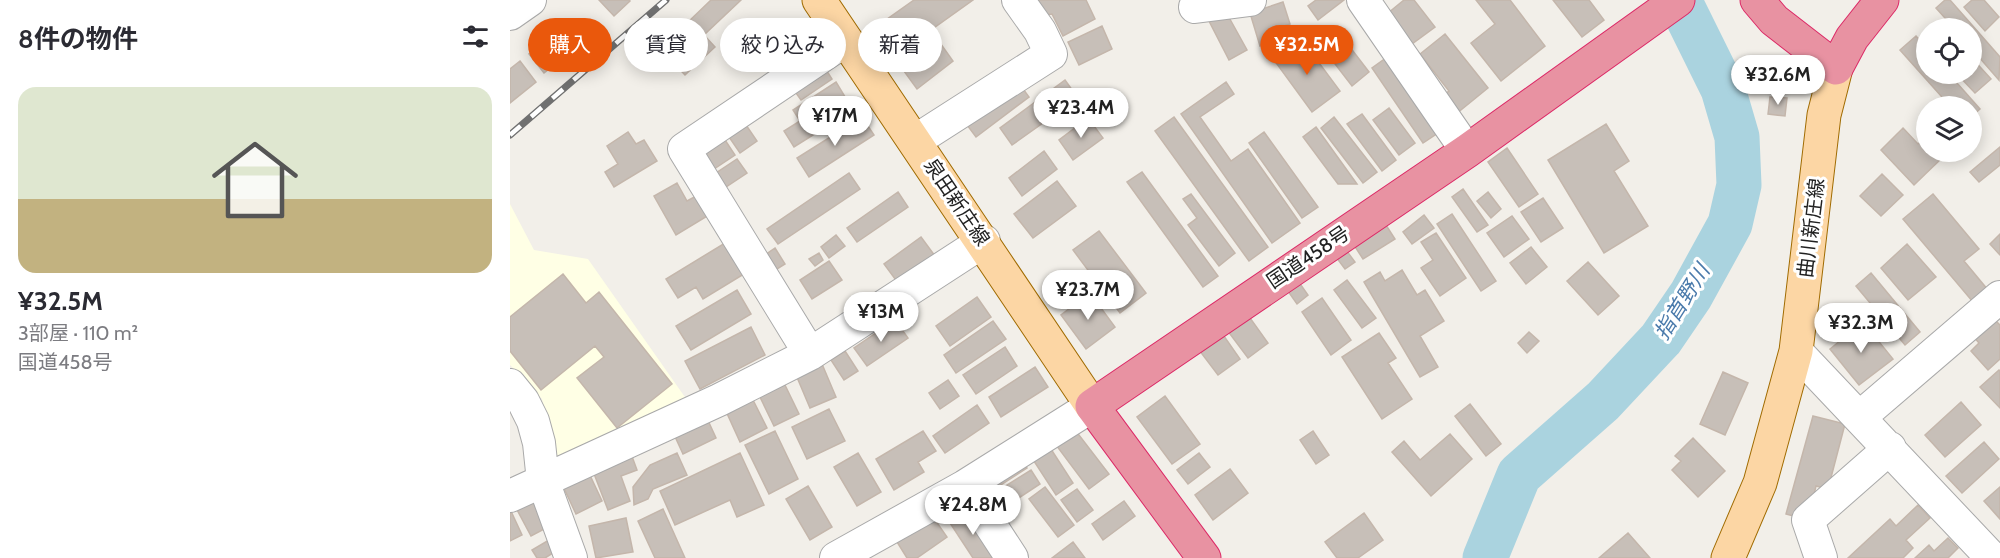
<!DOCTYPE html>
<html lang="ja">
<head>
<meta charset="utf-8">
<style>
  :root { --surface:#fff; --page:#f2f2f3; --text:#2b2b33; --muted:#7c7c81; --line:#e1e1e2; --accent:#ea580c }
  body { margin:0; font-family:Cabin,"Noto Sans JP",sans-serif; background:var(--page); color:var(--text); height:100vh; display:flex; flex-direction:column; font-size:22px; white-space:nowrap }
  * { box-sizing:border-box; margin:0 }
  p { font-size:20px; color:var(--muted) }
  .icon { flex:none; width:33px; height:33px; fill:none; stroke:currentColor; stroke-width:2; stroke-linecap:round; stroke-linejoin:round }
  .map { position:relative; flex:1; overflow:hidden }
  .details { display:flex; flex-direction:column; background:var(--surface); width:510px }
  .details>* { flex:none }
  .guide { position:absolute; left:18px; top:18px; width:570px; height:54px; display:flex; gap:12px }
  .buttons { position:absolute; left:1406px; top:18px; display:grid; gap:12px }
  .buttons a { display:grid; place-items:center; width:66px; height:66px; border-radius:50%; background:var(--surface); box-shadow:0 3px 15px #0003; font-size:30px }
  .price { position:absolute; translate:-50% -51px; padding:0 14px; border-radius:21px; background:#fff; color:#222; font-size:20px; line-height:39px; filter:drop-shadow(0 2px 3px #0008) }
  .price::after { content:''; position:absolute; left:50%; top:36px; width:18px; height:14px; margin-left:-9px; background:inherit; clip-path:polygon(0 0,100% 0,50% 100%) }
  .price.active { background:var(--accent); color:#fff }
  ul { padding:0; list-style:none }
  li { display:grid; align-content:center; gap:12px; height:318px; padding:0 18px }
  li+li { border-top:2px solid var(--line) }
  li span { display:grid; place-items:center; height:186px; border-radius:18px; color:#555 }
  li>.icon { margin-inline-start:auto }
  span .icon { width:108px; height:108px; fill:#fffc; stroke-width:1 }
  li b { font-size:26px }
  h2 { display:flex; justify-content:space-between; align-items:center; height:72px; padding:0 18px; font-size:26px }
  .chip { padding:0 21px; border-radius:27px; background:var(--surface); box-shadow:0 3px 15px #0003; font-size:21px; line-height:54px }
  .chip.active { background:var(--accent); color:#fff }
  main { display:flex; flex:1; min-height:0 }
  .map>svg:first-child { display:block }
  .education { fill:#ffffe5 }
  .lines { fill:none; stroke-linecap:round; stroke-linejoin:round }
  .river { stroke:#aad3df; stroke-width:45 }
  .building { fill:#c7bfb8; stroke:#c4b6ab; stroke-width:1.5 }
  .minor-casing { stroke:#a9a9a9; stroke-width:34 }
  .major-casing { stroke:#a06b00; stroke-width:35 }
  .highway-casing { stroke:#dc2a67; stroke-width:35 }
  .minor { stroke:#fff; stroke-width:32 }
  .major { stroke:#fcd6a4; stroke-width:33 }
  .highway { stroke:#e892a2; stroke-width:33 }
  .rail-casing { stroke:#707070; stroke-width:7 }
  .rail { stroke:#fff; stroke-width:4.5; stroke-dasharray:14; stroke-linecap:butt }
  .labels { text-anchor:middle; stroke-width:6; stroke-linejoin:round; paint-order:stroke }
  .street-label { font-size:20px; fill:#222; stroke:#fff }
  .water-label { font-size:21px; font-style:italic; fill:#4a7aab; stroke:#fff }
</style>
</head>
<body>
<main>
<section class="details">
<h2>8件の物件<svg class="icon" aria-label="filters" viewBox="0 0 24 24"><path d="M4 7h16M4 17h16"/><circle cx="9" cy="7" r="2"/><circle cx="15" cy="17" r="2"/></svg></h2>
<ul>
<li><span style="background:linear-gradient(#dfe7d0 60%,#c2b280 0)"><svg class="icon" aria-label="home" viewBox="0 0 24 24"><path d="M3 11l9-7 9 7M6 9v11h12V9"/></svg></span><div><b>¥32.5M</b><p>3部屋 · 110 m²</p><p>国道458号</p></div></li>
</ul>
</section>
<div class="map">
<svg width="1490" height="558" viewBox="0 0 1490 558">
  <rect width="100%" height="100%" fill="#f2efe9"/>
  <!-- education -->
  <path class="education" d="M0,204L24,250L78,259L177,400L45,458L32,399L0,365Z"/>
  <g class="lines">
    <!-- river -->
    <path class="river" d="M975,558L1009,475L1093,401L1151,339L1181,295L1220,224L1229,185L1227,137L1213,89L1169,0"/>
  </g>
  <!-- building -->
  <path class="building" d="M89,0H119L120,1L104,16Z
    M201,0H231L194,35L205,47L175,75L150,49Z
    M404,0H463L386,55L366,27Z
    M519,0H576L585,19L553,36L542,14L527,16Z
    M806,0H834L808,20L798,6Z
    M894,0H904L925,27L902,44L878,13Z
    M966,0H1000L1035,46L991,81L961,43L985,24Z
    M1043,0H1079L1094,20L1072,37Z
    M1435,0H1440L1490,57L1489,80L1461,48V28H1444L1426,8Z
    M1462,0H1474L1489,17L1475,31L1454,7Z
    M773,2L780,24L771,27L774,38L750,46L740,13Z
    M716,12L737,50L719,60L699,21Z
    M592,26L602,49L569,65L558,42Z
    M51,29L66,48L34,73L19,54Z
    M935,34L978,88L946,114L932,96L939,91L910,54Z
    M1406,36L1416,47V74H1439L1470,109L1461,117V106H1440L1390,50Z
    M428,40L443,61L407,89L391,67Z
    M792,40L830,91L802,112L764,60Z
    M836,42L859,72L842,86L819,56Z
    M880,55L931,131L913,143L862,68Z
    M1461,57L1481,79L1465,93L1447,74H1461Z
    M10,61L26,82L0,103V69Z
    M313,65L322,79L291,100L281,86Z
    M555,80L568,98L502,145L490,128Z
    M326,82L343,110L284,147L274,131L290,121L283,110Z
    M508,82L519,97L466,137L454,121Z
    M716,82L724,94L690,117L721,161L738,149L790,223L762,243L671,114Z
    M1260,97L1277,98L1275,116L1258,114Z
    M879,108L905,143L889,155L863,120Z
    M852,114L886,160L872,171L837,124Z
    M352,117L364,135L299,177L287,158Z
    M664,117L758,247L739,261L645,131Z
    M824,117L867,172L853,183L811,128Z
    M578,118L593,138L563,160L549,140Z
    M1096,124L1119,161L1104,171L1138,226L1094,253L1038,160Z
    M236,125L247,141L230,153L219,137Z
    M806,127L847,184H828L793,137Z
    M1393,128L1408,144L1416,137V152H1431L1435,155L1404,185L1371,150Z
    M118,132L126,144L134,140L147,161L104,187L95,172L108,164L97,146Z
    M754,132L808,207L792,218L739,143Z
    M215,140L225,155L198,173L188,159Z
    M1490,147V165L1469,182L1460,172Z
    M997,148L1028,194L1009,207L978,162Z
    M534,151L547,169L512,196L499,178Z
    M227,159L237,173L213,189L203,175Z
    M632,172L708,276L693,287L617,182Z
    M339,173L350,189L268,244L257,229Z
    M1372,174L1393,195L1371,216L1350,196Z
    M547,181L566,206L523,238L504,214Z
    M167,183L177,201L188,195L199,215L166,235L144,196Z
    M953,189L978,225L967,232L942,197Z
    M388,192L398,207L347,242L337,228Z
    M978,192L991,209L981,218L967,201Z
    M681,194L725,253L709,266L678,225L687,218L673,199Z
    M1423,194L1469,249L1454,261L1478,290L1463,302L1393,219Z
    M1033,198L1053,228L1031,242L1011,212Z
    M942,214L986,281L971,291L927,224Z
    M914,215L924,228L902,244L893,232Z
    M1002,216L1019,239L994,257L977,233Z
    M874,222L885,239L853,259L842,242Z
    M589,231L636,293L610,313L563,250Z
    M926,233L956,278L930,296L911,268L923,260L911,242Z
    M1490,234V255L1480,244Z
    M326,235L335,246L319,258L311,247Z
    M411,237L428,260L391,287L374,264Z
    M215,243L234,274L193,299L186,287L168,298L156,279Z
    M1397,244L1426,277L1398,300L1371,268Z
    M833,246L845,262L835,269L823,253Z
    M1021,247L1037,267L1016,284L1000,263Z
    M265,248L275,264L259,274L249,259Z
    M309,253L313,260L305,266L299,259Z
    M319,261L332,280L302,299L290,280Z
    M1078,262L1109,296L1088,315L1057,281Z
    M892,270L907,295L915,290L934,321L910,336L928,367L910,377L854,282L870,272L875,281Z
    M1361,273L1410,332L1395,345L1346,286Z
    M53,274L76,303L89,292L162,384L107,428L67,378L94,357L85,346L31,390L0,351V317Z
    M786,278L798,295L787,304L775,287Z
    M837,280L866,318L852,328L824,290Z
    M227,290L241,314L181,350L166,326Z
    M580,293L605,327L576,349L551,315Z
    M467,297L481,317L440,346L426,326Z
    M812,298L841,340L821,355L792,312Z
    M735,311L758,343L738,358L714,326Z
    M1483,318L1490,325V359L1478,370L1461,351L1469,343L1463,336Z
    M385,320L398,338L357,366L344,348Z
    M483,321L496,339L446,373L434,355Z
    M1353,322L1383,359L1349,385L1320,349Z
    M241,327L255,355L190,389L175,361Z
    M709,329L730,359L708,375L686,346Z
    M1019,332L1029,341L1017,353L1008,343Z
    M869,333L886,358L878,363L902,399L872,419L832,357Z
    M495,347L507,366L466,394L453,375Z
    M335,351L348,371L334,380L321,360Z
    M312,364L326,397L300,408L286,375Z
    M525,367L538,387L491,417L479,397Z
    M1489,370L1490,371V408L1470,387Z
    M1213,372L1238,383L1215,435L1190,424Z
    M438,380L449,396L430,409L419,393Z
    M274,383L289,414L264,426L249,395Z
    M241,396L257,428L230,442L215,409Z
    M655,396L690,444L662,464L627,417Z
    M1451,402L1471,425L1435,457L1415,435Z
    M960,404L991,444L976,456L945,416Z
    M467,405L479,423L435,453L423,436Z
    M319,409L335,441L297,459L282,427Z
    M195,414L206,438L173,454L162,430Z
    M1303,416L1335,424L1318,489L1306,486L1298,520L1276,514Z
    M562,426L599,474L579,489L543,441Z
    M265,431L288,479L259,494L235,445Z
    M413,431L426,451L408,462L414,472L384,490L366,459Z
    M803,431L819,455L806,464L790,440Z
    M940,434L962,459L921,496L882,452L894,441L910,460Z
    M1183,438L1215,471L1188,497L1162,470L1171,461L1165,456Z
    M1474,442L1489,459L1452,493L1436,476Z
    M537,443L563,483L546,495L520,455Z
    M120,451L127,470L111,476L120,501L98,510L81,466Z
    M167,453L177,475L143,489L138,499L124,505L123,487L140,465Z
    M230,453L254,505L227,517L220,500L165,525L150,491Z
    M348,453L371,492L347,506L324,467Z
    M689,453L700,467L678,484L667,470Z
    M511,457L517,468L483,490L476,479Z
    M720,469L738,493L703,520L685,495Z
    M521,470L530,484L495,507L486,492Z
    M78,471L92,501L66,514L52,484Z
    M298,486L322,527L300,540L276,499Z
    M535,487L564,525L548,537L519,499Z
    M1490,487V519L1474,501Z
    M567,489L583,510L567,522L551,500Z
    M25,496L40,526L21,536L5,506Z
    M614,501L625,516L593,540L582,524Z
    M1408,505L1420,518L1396,540L1403,548L1393,558H1338L1380,519L1386,526Z
    M0,509L12,535L0,541Z
    M153,509L175,558H145L128,521Z
    M461,509L488,558H463L440,523Z
    M854,513L873,540L848,558H827L815,542Z
    M423,517L437,537L407,558H397L387,542Z
    M116,518L123,552L86,558L79,526Z
    M1118,533L1140,558H1089Z
    M44,537L51,548L35,558H27L22,550Z
    M1438,538L1448,548L1438,558H1405L1419,545L1424,551Z
    M563,542L575,558H542Z"/>
  <g class="lines">
    <!-- minor casing -->
    <g class="minor-casing">
      <path id="minor" d="M853,0L957,151
        M685,7L740,0
        M0,14L20,0
        M405,141L541,54L530,31L508,0
        M1286,351L1482,558
        M300,354L174,149L336,40
        M0,385L13,401L23,421L29,443L33,481L61,558
        M1350,417L1490,297
        M455,486L502,558
        M0,496L209,400L300,354L474,241
        M326,558L455,486L582,406
        M1311,558L1298,520L1380,448"/>
    </g>
    <!-- major casing -->
    <g class="major-casing">
      <path id="major" d="M309,0L582,406
        M1218,558L1250,483L1286,351L1314,115L1326,68"/>
    </g>
    <!-- highway casing -->
    <g class="highway-casing">
      <path id="highway" d="M1247,0L1264,20L1326,68L1342,38L1372,0
        M694,558L582,406L957,151L1168,0"/>
    </g>
    <!-- minor -->
    <use href="#minor" class="minor"/>
    <!-- major -->
    <use href="#major" class="major"/>
    <!-- highway -->
    <use href="#highway" class="highway"/>
    <!-- rail casing -->
    <g class="rail-casing">
      <path id="rail" d="M0,135L156,0"/>
    </g>
    <!-- rail -->
    <use href="#rail" class="rail"/>
  </g>
  <g class="labels">
    <!-- street labels -->
    <g class="street-label">
      <text transform="translate(447 202) rotate(56)" y="7">泉田新庄線</text>
      <text transform="translate(1301 228) rotate(-83)" y="7">曲川新庄線</text>
      <text transform="translate(798 257) rotate(-34)" y="7">国道458号</text>
    </g>
    <!-- water labels -->
    <g class="water-label">
      <text transform="translate(1172 302) rotate(-58)" y="7">指首野川</text>
    </g>
  </g>
</svg>
<div class="buttons">
<a><svg class="icon" aria-label="locate" viewBox="0 0 24 24"><circle cx="12" cy="12" r="6"/><path d="M12 2v4M12 18v4M2 12h4M18 12h4"/></svg></a>
<a><svg class="icon" aria-label="layers" viewBox="0 0 24 24"><path d="M12 4l9 5-9 5-9-5zM3 14l9 5 9-5"/></svg></a>
</div>
<b class="price active" style="left:797px;top:76px">¥32.5M</b>
<b class="price" style="left:1268px;top:106px">¥32.6M</b>
<b class="price" style="left:571px;top:139px">¥23.4M</b>
<b class="price" style="left:325px;top:147px">¥17M</b>
<b class="price" style="left:578px;top:321px">¥23.7M</b>
<b class="price" style="left:371px;top:343px">¥13M</b>
<b class="price" style="left:1351px;top:354px">¥32.3M</b>
<b class="price" style="left:463px;top:536px">¥24.8M</b>
<div class="guide">
<a class="chip active">購入</a>
<a class="chip">賃貸</a>
<a class="chip">絞り込み</a>
<a class="chip">新着</a>
</div>
</div>
</main>
</body>
</html>
